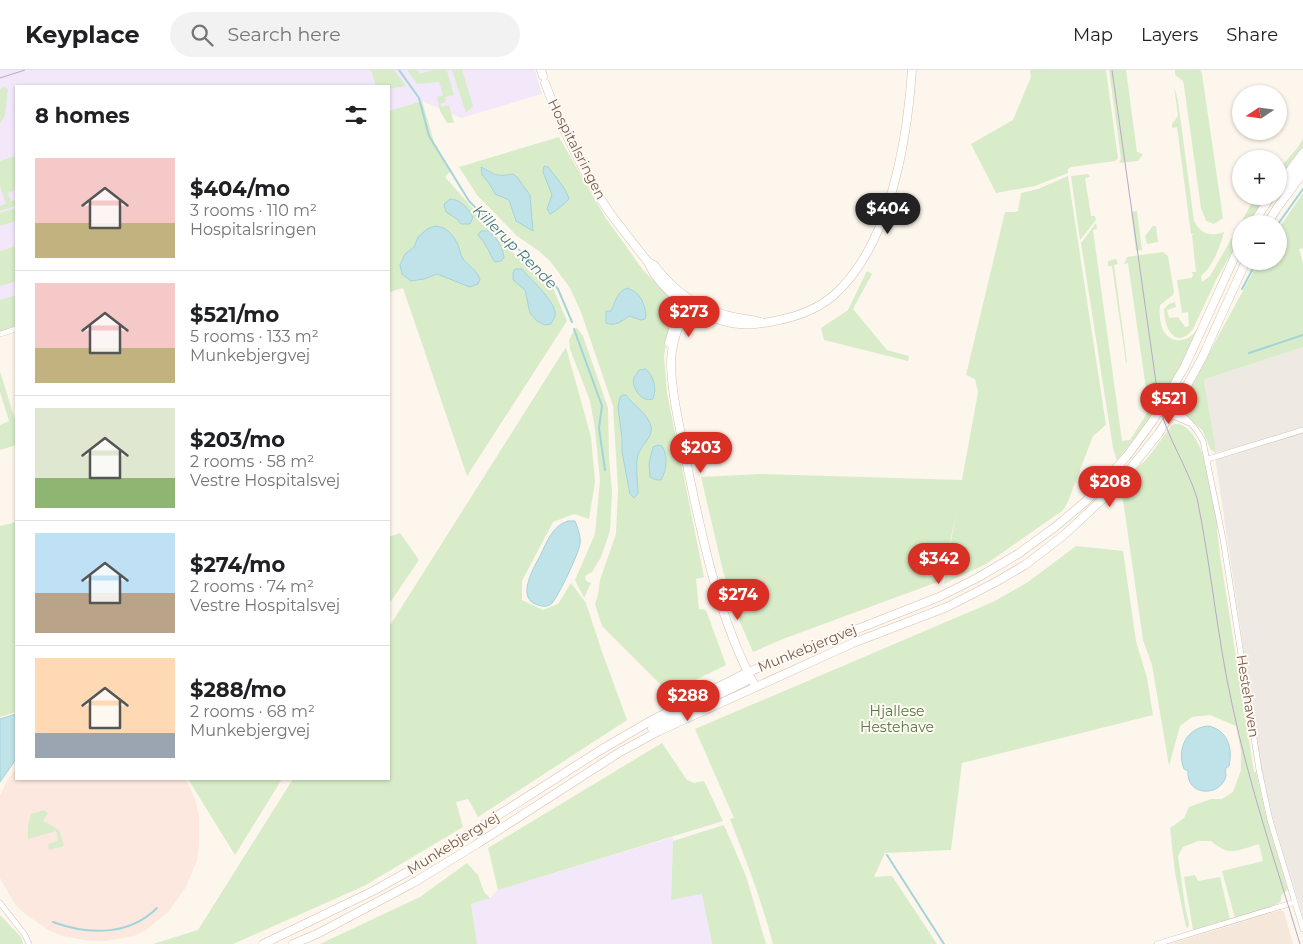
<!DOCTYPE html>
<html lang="en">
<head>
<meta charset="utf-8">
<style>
  :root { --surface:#fff; --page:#f2f2f2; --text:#202124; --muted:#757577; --line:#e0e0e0; --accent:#d93025 }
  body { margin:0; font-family:Montserrat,sans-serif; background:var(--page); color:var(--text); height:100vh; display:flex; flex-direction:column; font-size:19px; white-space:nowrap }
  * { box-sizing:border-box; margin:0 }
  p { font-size:16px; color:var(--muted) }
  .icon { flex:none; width:28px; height:28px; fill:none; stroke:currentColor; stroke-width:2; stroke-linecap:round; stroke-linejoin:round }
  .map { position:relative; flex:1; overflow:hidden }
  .panel { position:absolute; left:15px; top:15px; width:375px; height:695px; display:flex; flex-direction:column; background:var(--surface); border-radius:0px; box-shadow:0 1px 4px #0004 }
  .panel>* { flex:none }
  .needle { width:32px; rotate:257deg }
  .tools { position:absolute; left:1232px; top:15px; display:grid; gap:10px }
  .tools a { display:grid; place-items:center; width:55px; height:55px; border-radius:50%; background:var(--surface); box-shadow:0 1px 4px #0004; font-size:25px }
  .price { position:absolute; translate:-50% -42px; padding:0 11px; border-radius:18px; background:var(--accent); color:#fff; font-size:16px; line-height:32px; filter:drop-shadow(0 1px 2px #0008) }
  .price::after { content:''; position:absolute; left:50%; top:30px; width:15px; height:11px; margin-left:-8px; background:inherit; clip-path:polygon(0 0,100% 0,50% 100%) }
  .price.on { background:#222; color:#fff }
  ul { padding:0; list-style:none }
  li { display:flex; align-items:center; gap:15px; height:125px; padding:0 20px }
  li+li { border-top:1px solid var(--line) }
  li span { display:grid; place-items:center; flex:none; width:140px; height:100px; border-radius:0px; color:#555 }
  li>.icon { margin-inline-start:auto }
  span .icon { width:60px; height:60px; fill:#fffc; stroke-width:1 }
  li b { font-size:21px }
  h2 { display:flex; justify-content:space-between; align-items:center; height:60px; padding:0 20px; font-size:21px }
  header { display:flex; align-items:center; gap:30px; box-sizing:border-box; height:70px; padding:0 25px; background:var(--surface); border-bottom:1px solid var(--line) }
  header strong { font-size:24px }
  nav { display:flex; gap:28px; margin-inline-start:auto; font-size:18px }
  .search { width:350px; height:45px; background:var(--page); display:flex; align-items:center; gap:12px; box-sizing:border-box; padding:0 18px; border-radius:28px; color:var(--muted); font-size:19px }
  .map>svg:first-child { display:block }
  .residential { fill:#f5e8da }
  .commercial { fill:#fde8e0 }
  .industrial { fill:#efe9e4 }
  .education { fill:#f3e8fa }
  .green { fill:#d8ecc9 }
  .water { fill:#bfe3e8; stroke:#a5d3da }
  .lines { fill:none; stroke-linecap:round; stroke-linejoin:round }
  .stream { stroke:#a5d3da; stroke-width:2 }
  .street-casing { stroke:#d1beb0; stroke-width:6 }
  .secondary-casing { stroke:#d6c0b0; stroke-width:9 }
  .street { stroke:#fff; stroke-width:5 }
  .secondary { stroke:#fff; stroke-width:8 }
  .tram { stroke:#b9a8c9; stroke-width:1 }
  .labels { text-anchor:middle; stroke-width:4; stroke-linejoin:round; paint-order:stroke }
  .street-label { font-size:14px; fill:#7a5c4d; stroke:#fffaf3 }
  .park-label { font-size:14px; fill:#537a41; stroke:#fffaf3 }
  .water-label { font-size:15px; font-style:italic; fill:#437c86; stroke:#fffaf3 }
</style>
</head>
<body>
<header>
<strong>Keyplace</strong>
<div class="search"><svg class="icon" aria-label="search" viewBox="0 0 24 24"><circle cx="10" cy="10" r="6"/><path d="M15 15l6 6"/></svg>Search here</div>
<nav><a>Map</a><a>Layers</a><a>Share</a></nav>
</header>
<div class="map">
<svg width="1303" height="874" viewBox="0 0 1303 874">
  <rect width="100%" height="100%" fill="#fdf6ec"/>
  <!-- residential -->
  <path class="residential" d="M1281,840L1284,842L1293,874H1170Z"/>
  <!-- commercial -->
  <path class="commercial" d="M16,698V709H186L196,732L199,747V776L197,790L186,817L169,841L146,860L134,866L105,871H90L62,866L48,860L24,843L14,833L0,808V726L6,713Z"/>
  <!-- industrial -->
  <path class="industrial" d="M1303,277V846L1275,757L1261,698L1204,311L1206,309Z"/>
  <!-- education -->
  <path class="education" d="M0,0H535L542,24L461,48L422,31L389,41V16H16V256L0,261Z
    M673,767L671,830L702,823L712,874H477L471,834L490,828L498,820Z"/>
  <!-- green -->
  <path class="green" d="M371,0H394L406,16L389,19V16H376Z
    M407,0H418L419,4L433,0H449L447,1L454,25L445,27L446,32L440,34L442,37L449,35L454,53H447L440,41L437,27L443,25L439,12L417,14Z
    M452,0H462L473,36L466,43Z
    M1030,0H1106L1118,88L1115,91L1071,97L1068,99V103L1035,116L996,123L971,74L1013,50L1031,7Z
    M1109,0H1126L1137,82L1143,84L1138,91L1119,93L1121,88Z
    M1175,0H1200L1202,4L1223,148L1214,154L1206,151L1201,138L1184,16L1183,11L1175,5Z
    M1174,16L1178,31L1194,151C1201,164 1210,167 1224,162C1220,177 1213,196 1201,206L1202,212L1210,206L1256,126H1267L1249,154H1241V167L1217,208L1193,259C1176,281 1164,258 1164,239L1169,234L1175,232L1176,237L1167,240L1169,248L1178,247L1185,257L1189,256L1188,242L1182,243L1177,210L1191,208L1193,206L1192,202H1196L1192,165L1195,164H1191L1177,57L1172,58V54L1178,46Z
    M4,17L8,19L5,45L0,54V19Z
    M422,31L434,72L450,102L445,107L511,181L553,218L567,251L467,406L403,218L389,222V41Z
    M559,67L605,147L643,200L674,231L664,286L667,323L704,507L696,509L699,539L706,540L726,595L677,619L667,621L602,556L595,534L598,525L600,510L616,464L618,419L613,336L581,242L570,218L550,191L539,181L517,166L477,125L459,97Z
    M1303,69V77L1279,109V99L1298,77Z
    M16,86V102L15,103L16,120L8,123L11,131L16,130V136L0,141V136L6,134L0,116V91Z
    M1088,104L1090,107L1085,108L1091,146H1095L1096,150L1080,170L1071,106Z
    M1068,106L1106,355L1093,366L1067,434L1062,441L986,494L944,514L956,442L943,510L783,569L753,582L740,552L723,501L701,407L760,404L962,410L978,322L975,309L966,305L1005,142H1015L1018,141L1021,123L1038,119Z
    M1303,123V178L1299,179L1303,193V277L1206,309L1204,311L1216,382L1211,380L1202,360L1183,343L1181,338L1183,331L1259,191H1279V158Z
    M16,138V151L0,156V143Z
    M1137,141L1142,180L1136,181L1131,142Z
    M1096,153L1097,159L1093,160L1122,371L1130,370L1149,340L1128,193L1124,194L1127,187L1163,182L1168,186L1174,222L1173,225L1160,235C1159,243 1160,257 1165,263C1173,275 1190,271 1196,260L1197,261L1173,311L1158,336L1117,391L1113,378L1081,173Z
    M1153,156H1156L1158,172L1147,174L1145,166Z
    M16,176V211L0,216V181Z
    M1116,189L1118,194L1114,195L1127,292L1126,293L1112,196H1108V191Z
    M867,201L872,204L853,239L887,280L909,286L908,291L824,270L821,258L848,240Z
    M16,225V256L0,261V230Z
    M576,257L583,266L608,338L609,388L612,421L610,461L601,487L592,502L585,506L586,511L591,513L584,528L575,510L595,464L600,410L595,359L590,331L570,279L569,270Z
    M566,277L591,367L595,412L589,449L574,444L553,452L522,511V530L543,540L558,534L571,513L586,533L601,579L627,650L478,747L468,729L456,732L463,757L364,816L233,874H153L198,860L293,709H389V557Z
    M0,301L16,353V375L0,380V355L9,351L0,322Z
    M1175,354C1206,353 1214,435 1218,458L1217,459L1220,485L1254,702H1256L1265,742L1288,820C1282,823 1281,825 1281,831L1275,835L1235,848L1222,801L1263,791L1259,774C1237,780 1231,788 1211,771H1198L1183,777L1178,786L1185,836L1189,854L1188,858L1186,857L1175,803L1170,758L1184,748L1189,737L1211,729H1222L1233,722L1241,700V681L1236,656L1210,645L1192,647L1180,656L1169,696L1152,595L1143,570L1121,416L1137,397L1144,392L1153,381L1171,356Z
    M16,452V642L0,647V456Z
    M400,463L419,490L389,534V467Z
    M1076,476L1123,481L1136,571L1147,608L1153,645L962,693L951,780L885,783L874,807L892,806L937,874H773C762,831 746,790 730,749L734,748L695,659L995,531L1028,512Z
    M662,673L687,710L694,713L704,711L723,751L498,820L488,778Z
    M188,709H282L235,785Z
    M44,740L48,743L43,751L59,760L64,776L49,780L48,774L58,771L56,761L28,769V755L31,744Z
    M724,755L746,806L766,874H712L702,824L671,830L673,771Z
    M467,793L478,805L484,822L490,828L471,834L477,874H320L420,827Z
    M1195,805L1198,811L1220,807L1230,849L1193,860L1184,807Z
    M0,845L21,867L23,874H0Z"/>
  <!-- water -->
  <path class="water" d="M544,96L548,97C555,106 566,118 569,129C564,134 557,141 550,144L547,139L552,125L543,102Z
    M481,97C497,105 494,107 513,104L517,107L530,125L533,161L516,151L509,130L495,124L489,113L482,105Z
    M450,129C460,129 468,138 473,147L470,154H461L457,149L446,142L444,134Z
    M435,156C447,157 453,164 458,175C460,179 460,184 462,187C467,196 474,196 480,209L478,214L470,217L437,204L424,209L411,211L402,204L400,195L405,184L414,177L418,167L427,159Z
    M481,161H489C497,169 503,177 504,188L501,191L495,192C490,186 490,182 486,176C484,172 481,169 478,165Z
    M515,199H522C531,210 553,229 555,242C556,247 553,250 551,254L545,255L537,251L530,243L525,220L513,210V203Z
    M627,218C640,222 645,233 646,246L645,249L641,250L629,246C622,251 615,257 606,253V241H611C616,231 616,223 627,218Z
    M646,299C654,307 657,318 653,329C642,333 631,318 634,307C635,306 638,302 639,300Z
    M623,325H626C633,335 643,340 649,351C657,365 642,373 638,385C635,393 638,414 638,424L634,428L630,424L622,382V368L618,337L620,327Z
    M658,375L662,376C668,385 667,400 661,410H656L650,407L649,393L653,377Z
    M568,451H575C578,458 581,467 580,474C579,483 558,527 552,533C548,537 543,537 538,535C515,529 534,497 540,486C547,472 552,456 568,451Z
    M16,644V689L0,712V649Z
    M1209,656C1228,661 1233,678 1229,696L1226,698C1225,701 1226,703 1226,706C1221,727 1186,727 1188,701L1184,699C1176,679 1187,657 1209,656Z"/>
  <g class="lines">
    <!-- stream -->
    <path class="stream" d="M399,0L419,28L429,66L469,131L494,156L509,174L526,184L558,219L572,252
      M1278,154L1303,119
      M1242,219L1257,191
      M574,259L602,336L599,358L605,400
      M1249,283L1303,265
      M887,785L944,874
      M53,852C88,865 129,866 157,838"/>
    <!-- street casing -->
    <g class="street-casing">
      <path id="street" d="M0,264L16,259
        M1163,335C1181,341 1194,354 1203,371L1223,469L1259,700L1270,750L1303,859
        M1163,336L1171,345L1189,353
        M1208,389L1303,360
        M0,833L25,865L29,874
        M1157,874L1295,832"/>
    </g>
    <!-- secondary casing -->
    <g class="secondary-casing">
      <path id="secondary" d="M541,0L543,6
        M545,13C561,56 581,99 606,137C619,156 634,174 648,192C661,222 693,242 723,251C742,257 761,254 779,250C799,246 819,238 834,225C890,175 907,72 912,0
        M1279,115L1303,83
        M1282,122L1303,94
        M1253,154L1271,126
        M1267,154L1277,138L1303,103
        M648,192L654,195C672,219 697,238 726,245C737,248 749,249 761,252
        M687,228C688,238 683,244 680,253C675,265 672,277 671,290C671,325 681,361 687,395C703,471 718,547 755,616
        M682,255L690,247H703
        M669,273L678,242L687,229
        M652,659L689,639L745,612L747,610L748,602
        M263,874L373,821L420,795L599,681L652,650L748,602L939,527L977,508L1018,484L1055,457L1086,431L1127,386L1154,349L1185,296L1241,173
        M293,874L317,864L413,813L477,774L620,682L659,661L853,573L947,537L994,513L1025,495L1064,465L1107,425L1126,404L1159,363L1174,339L1202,288L1246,191"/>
    </g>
    <!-- street -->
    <use href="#street" class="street"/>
    <!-- secondary -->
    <use href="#secondary" class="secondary"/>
    <!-- tram -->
    <path class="tram" d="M1112,0L1159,334C1167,368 1187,396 1197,428C1211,496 1217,566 1232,634C1249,715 1276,794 1300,874
      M0,8L25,0"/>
  </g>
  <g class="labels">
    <!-- street labels -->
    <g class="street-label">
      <text transform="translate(577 79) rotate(63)" y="5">Hospitalsringen</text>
      <text transform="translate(807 578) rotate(-22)" y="5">Munkebjergvej</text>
      <text transform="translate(1248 626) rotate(81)" y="5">Hestehaven</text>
      <text transform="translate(453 773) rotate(-32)" y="5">Munkebjergvej</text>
    </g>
    <!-- park labels -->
    <g class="park-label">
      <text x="897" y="646">Hjallese<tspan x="897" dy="16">Hestehave</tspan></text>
    </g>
    <!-- water labels -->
    <g class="water-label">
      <text transform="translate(515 177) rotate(45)" y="5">Killerup Rende</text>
    </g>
  </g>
</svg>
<div class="tools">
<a><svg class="needle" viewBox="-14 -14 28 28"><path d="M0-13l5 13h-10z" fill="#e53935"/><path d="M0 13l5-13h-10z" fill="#757577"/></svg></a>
<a>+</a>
<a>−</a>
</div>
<b class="price on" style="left:888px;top:165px">$404</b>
<b class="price" style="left:689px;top:268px">$273</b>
<b class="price" style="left:1169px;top:355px">$521</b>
<b class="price" style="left:701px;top:404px">$203</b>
<b class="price" style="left:1110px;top:438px">$208</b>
<b class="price" style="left:939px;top:515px">$342</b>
<b class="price" style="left:738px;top:551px">$274</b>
<b class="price" style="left:688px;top:652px">$288</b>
<section class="panel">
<h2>8 homes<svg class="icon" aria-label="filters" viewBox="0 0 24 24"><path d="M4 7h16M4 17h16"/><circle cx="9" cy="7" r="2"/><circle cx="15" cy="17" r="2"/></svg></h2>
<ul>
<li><span style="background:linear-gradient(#f6c9c9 65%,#c2b280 0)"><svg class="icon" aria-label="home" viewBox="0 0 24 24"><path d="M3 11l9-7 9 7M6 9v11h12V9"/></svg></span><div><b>$404/mo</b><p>3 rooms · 110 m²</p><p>Hospitalsringen</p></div></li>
<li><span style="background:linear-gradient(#f6c9c9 65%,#c2b280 0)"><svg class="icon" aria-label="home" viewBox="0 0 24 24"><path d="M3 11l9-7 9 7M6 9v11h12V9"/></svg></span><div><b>$521/mo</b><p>5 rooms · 133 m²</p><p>Munkebjergvej</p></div></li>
<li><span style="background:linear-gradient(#dfe7d0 70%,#8fb573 0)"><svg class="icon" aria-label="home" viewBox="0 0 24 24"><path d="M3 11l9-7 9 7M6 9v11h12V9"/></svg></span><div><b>$203/mo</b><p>2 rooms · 58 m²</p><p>Vestre Hospitalsvej</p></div></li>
<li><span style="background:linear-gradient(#bfe0f5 60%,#b9a48a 0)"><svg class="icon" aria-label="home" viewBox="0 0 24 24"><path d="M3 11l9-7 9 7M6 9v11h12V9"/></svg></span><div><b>$274/mo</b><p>2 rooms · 74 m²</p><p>Vestre Hospitalsvej</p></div></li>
<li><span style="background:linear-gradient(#ffd9b3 75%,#9aa5b1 0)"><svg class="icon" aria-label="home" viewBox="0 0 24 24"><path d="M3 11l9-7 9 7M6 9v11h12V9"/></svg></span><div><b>$288/mo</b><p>2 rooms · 68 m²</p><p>Munkebjergvej</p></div></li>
</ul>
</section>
</div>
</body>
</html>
